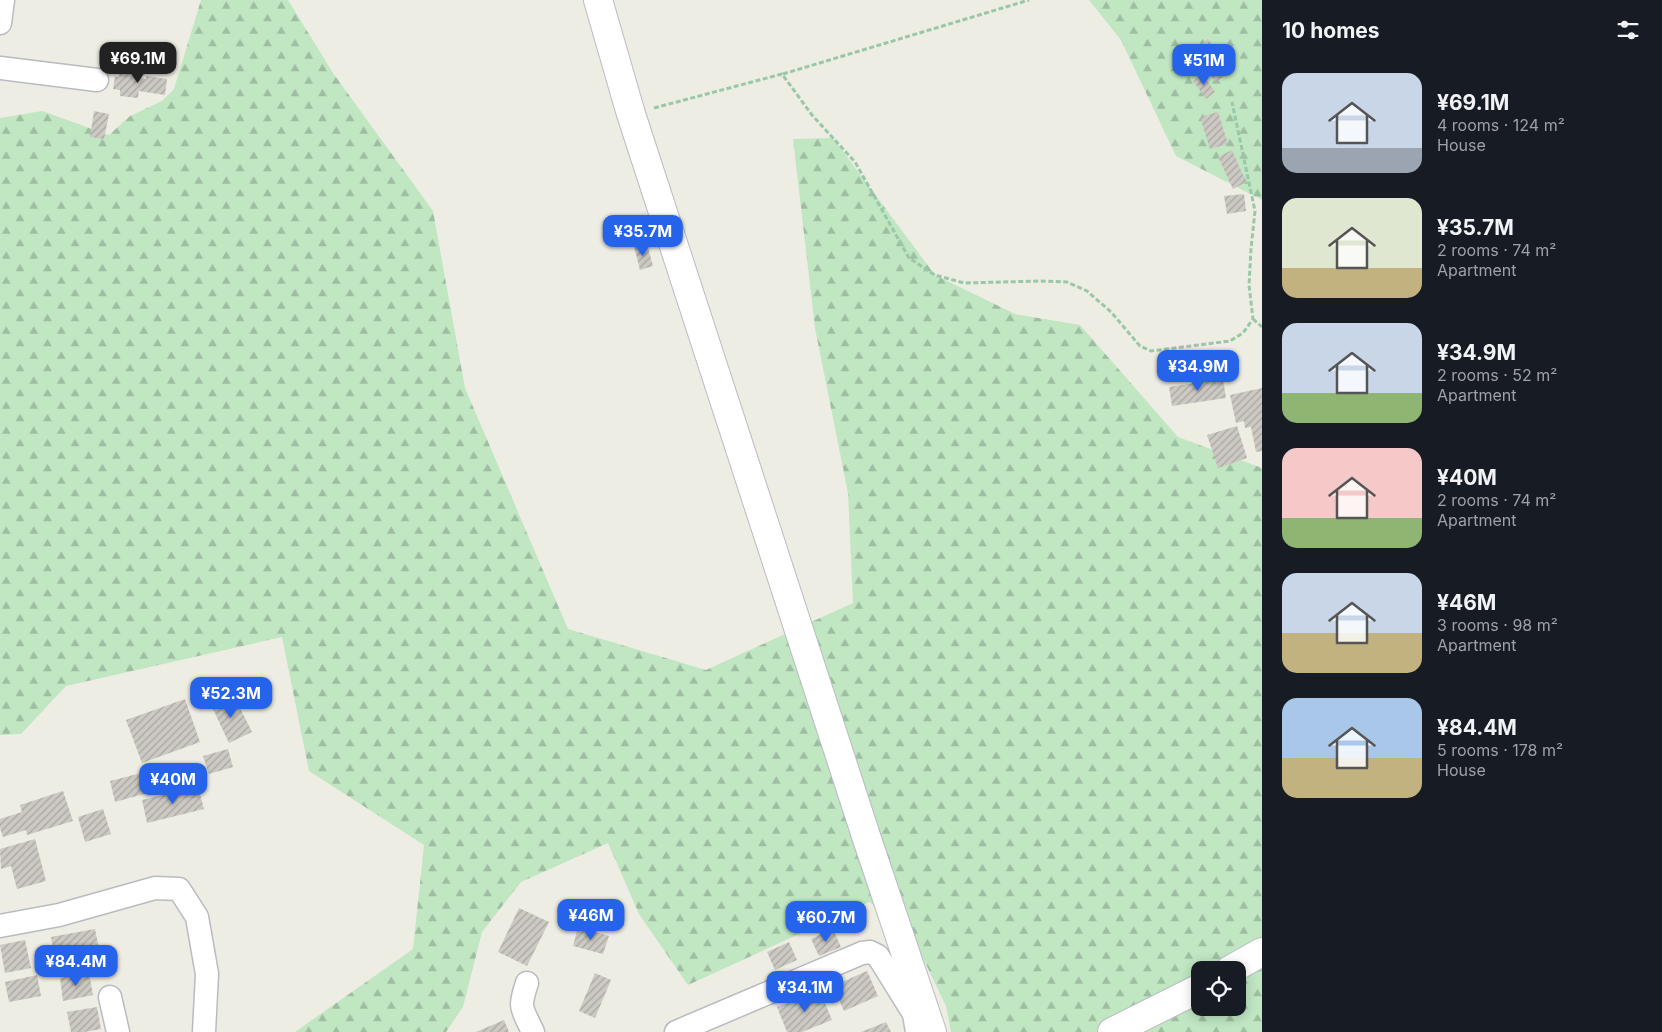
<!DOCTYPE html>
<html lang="en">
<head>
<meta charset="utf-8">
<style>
  :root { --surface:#171b24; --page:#242831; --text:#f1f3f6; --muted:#9ea1a6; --accent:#2563eb }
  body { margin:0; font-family:Inter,sans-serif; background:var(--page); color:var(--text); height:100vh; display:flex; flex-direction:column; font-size:19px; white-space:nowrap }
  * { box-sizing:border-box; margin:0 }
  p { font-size:16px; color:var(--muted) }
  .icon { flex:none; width:28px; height:28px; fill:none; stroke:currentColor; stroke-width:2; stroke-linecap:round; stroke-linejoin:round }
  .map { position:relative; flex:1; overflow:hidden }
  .side { display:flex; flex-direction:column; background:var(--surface); width:400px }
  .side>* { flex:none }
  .tools { position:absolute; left:1191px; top:961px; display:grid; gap:10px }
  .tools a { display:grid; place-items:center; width:55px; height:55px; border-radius:10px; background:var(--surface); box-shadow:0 2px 12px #0003; font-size:25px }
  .price { position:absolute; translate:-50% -42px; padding:0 11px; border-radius:10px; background:var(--accent); color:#fff; font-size:16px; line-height:32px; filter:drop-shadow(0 1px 2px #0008) }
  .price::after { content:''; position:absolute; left:50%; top:30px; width:15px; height:11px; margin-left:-8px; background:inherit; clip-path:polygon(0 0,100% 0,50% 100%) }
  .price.on { background:#222; color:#fff }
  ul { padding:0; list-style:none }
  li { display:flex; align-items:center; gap:15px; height:125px; padding:0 20px }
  li span { display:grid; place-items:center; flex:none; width:140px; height:100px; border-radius:15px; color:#555 }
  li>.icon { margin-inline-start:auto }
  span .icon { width:60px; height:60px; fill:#fffc; stroke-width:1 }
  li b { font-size:21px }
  h2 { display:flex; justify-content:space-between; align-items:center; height:60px; padding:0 20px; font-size:21px }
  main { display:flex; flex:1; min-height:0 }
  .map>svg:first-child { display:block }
  .forest { fill:url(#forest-firs); fill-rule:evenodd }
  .building { fill:url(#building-hatch) }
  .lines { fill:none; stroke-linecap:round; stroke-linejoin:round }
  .street-casing { stroke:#b9bbc0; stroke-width:25 }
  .secondary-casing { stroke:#b9bcc2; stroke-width:30 }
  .path { stroke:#99c7a9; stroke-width:3; stroke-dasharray:5 2.5; stroke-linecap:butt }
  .street { stroke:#fff; stroke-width:22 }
  .secondary { stroke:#fff; stroke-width:28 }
</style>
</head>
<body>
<main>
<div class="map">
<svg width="1262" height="1032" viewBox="0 0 1262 1032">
  <defs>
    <pattern id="forest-firs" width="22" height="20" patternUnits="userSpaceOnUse" patternTransform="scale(1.25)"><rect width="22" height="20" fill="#c0e6c2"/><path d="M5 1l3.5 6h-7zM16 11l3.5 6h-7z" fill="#9fbea1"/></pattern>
    <pattern id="building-hatch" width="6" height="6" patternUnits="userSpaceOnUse" patternTransform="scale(1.25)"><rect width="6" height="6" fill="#ccc9c3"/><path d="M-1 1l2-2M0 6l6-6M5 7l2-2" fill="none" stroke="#a9a6a2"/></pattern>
  </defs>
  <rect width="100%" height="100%" fill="#eeede3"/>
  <!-- forest -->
  <path class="forest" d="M201,0H288L333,73L433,211L465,388L568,629L706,670L853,603L848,493L815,328L793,139L833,138L935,275L1015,314L1080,325L1178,437L1262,468V1032H951L946,1006L907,925L869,902L688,985L639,914L608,843L521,882L482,932L463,1007L446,1032H295L413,949L424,845L309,771L282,637L66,686L21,734L0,735V118L42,111L109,135L130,116L162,101L174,89ZM1200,970H1238V1008H1200Z
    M1089,0H1262V200L1176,156L1121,40Z"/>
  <!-- building -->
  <path class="building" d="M1208,39L1232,70L1216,82L1192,52Z
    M121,67L141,70L140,78L146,79V76L167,79L165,95L139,91L138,98L120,96V90L113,89L115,76L119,77Z
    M1203,74L1215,92L1206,99L1193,81Z
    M94,111L109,114L104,139L90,137Z
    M1218,112L1228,144L1210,149L1200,117Z
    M1232,150L1246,182L1233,189L1218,157Z
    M1244,194L1246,211L1227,214L1224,196Z
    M647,244L653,266L640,270L634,247Z
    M1223,379L1226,398L1172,406L1169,387Z
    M1262,388V451L1256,452L1251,427L1245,428L1244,421L1236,423L1230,395Z
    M1237,426L1247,458L1218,468L1207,435Z
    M233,694L252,732L229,743L211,705Z
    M185,699L200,742L142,763L126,720Z
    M228,749L233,767L209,774L203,756Z
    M145,772L151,792L115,802L110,781Z
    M198,787L204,809L147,823L142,800Z
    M63,791L73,821L27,835L26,830L3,837L0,828V819L22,812L20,805Z
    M103,809L111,834L85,842L78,817Z
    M35,839L46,881L17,889L11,866L1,869L0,849Z
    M519,908L549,922L527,966L498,952Z
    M578,927L609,936L603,954L573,946Z
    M95,929L100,954L56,962L51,937Z
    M833,929L841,947L819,956L811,939Z
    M25,940L31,968L5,973L0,945Z
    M789,942L797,960L775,970L767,952Z
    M867,971L878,996L844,1011L833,986Z
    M89,973L93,995L63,1001L60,978Z
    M595,973L611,980L595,1018L579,1011Z
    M37,975L41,996L9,1002L5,982Z
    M820,991L832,1020L802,1032H787L777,1007Z
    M97,1007L101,1029L85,1032H71L67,1012Z
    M504,1020L509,1032H476Z
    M886,1022L891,1032H861Z"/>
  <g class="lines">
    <!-- street casing -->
    <g class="street-casing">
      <path id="street" d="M0,23L3,0
        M0,68L97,80
        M0,926L59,915L155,888L179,889L197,917L207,974L204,1032
        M527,983C518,1009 522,1008 533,1032
        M110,997L118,1032
        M676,1032L862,953L870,952L878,956L914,1014L917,1032"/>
    </g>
    <!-- secondary casing -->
    <g class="secondary-casing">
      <path id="secondary" d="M598,0L631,114L867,839L932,1032
        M1230,970L1262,952
        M1112,1032L1200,988"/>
    </g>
    <!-- path -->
    <path class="path" d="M783,74L1029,0
      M654,108L782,74L812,115L855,162L909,258L935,275L964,283L1041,281L1067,282L1087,291L1111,312L1140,346L1151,351L1230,341L1243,333L1253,319L1249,285L1251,249L1255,211L1232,102
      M1253,319L1262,327"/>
    <!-- street -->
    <use href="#street" class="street"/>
    <!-- secondary -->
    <use href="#secondary" class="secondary"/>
  </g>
</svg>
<div class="tools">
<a><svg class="icon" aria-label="locate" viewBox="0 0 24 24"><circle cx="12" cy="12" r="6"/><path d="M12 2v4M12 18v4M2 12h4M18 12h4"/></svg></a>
</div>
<b class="price on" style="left:138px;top:84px">¥69.1M</b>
<b class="price" style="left:1204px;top:86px">¥51M</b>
<b class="price" style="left:643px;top:257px">¥35.7M</b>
<b class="price" style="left:1198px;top:392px">¥34.9M</b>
<b class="price" style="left:231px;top:719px">¥52.3M</b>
<b class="price" style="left:173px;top:805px">¥40M</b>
<b class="price" style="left:591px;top:941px">¥46M</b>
<b class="price" style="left:826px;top:943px">¥60.7M</b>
<b class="price" style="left:76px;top:987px">¥84.4M</b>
<b class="price" style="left:805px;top:1013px">¥34.1M</b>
</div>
<section class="side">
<h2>10 homes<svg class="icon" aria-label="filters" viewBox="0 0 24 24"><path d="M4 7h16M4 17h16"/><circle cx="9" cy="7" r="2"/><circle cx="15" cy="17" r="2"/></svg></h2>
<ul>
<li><span style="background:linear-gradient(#c9d6e8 75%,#9aa5b1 0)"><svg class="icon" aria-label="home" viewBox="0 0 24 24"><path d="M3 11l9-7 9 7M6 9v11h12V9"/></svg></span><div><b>¥69.1M</b><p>4 rooms · 124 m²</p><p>House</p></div></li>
<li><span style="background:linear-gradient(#dfe7d0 70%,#c2b280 0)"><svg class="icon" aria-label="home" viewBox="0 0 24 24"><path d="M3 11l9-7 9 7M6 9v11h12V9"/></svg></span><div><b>¥35.7M</b><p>2 rooms · 74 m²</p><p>Apartment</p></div></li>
<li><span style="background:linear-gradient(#c9d6e8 70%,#8fb573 0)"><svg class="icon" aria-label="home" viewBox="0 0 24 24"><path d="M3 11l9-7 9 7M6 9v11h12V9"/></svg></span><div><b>¥34.9M</b><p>2 rooms · 52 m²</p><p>Apartment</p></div></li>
<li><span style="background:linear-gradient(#f6c9c9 70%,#8fb573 0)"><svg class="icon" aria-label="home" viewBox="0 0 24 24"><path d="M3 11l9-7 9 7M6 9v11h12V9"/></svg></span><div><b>¥40M</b><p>2 rooms · 74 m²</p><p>Apartment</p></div></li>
<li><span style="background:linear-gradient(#c9d6e8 60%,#c2b280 0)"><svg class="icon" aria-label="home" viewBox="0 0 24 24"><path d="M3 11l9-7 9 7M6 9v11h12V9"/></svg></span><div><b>¥46M</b><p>3 rooms · 98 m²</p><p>Apartment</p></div></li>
<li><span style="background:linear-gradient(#a9c7e8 60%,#c2b280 0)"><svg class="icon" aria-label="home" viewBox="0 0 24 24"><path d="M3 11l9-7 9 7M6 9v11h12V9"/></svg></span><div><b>¥84.4M</b><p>5 rooms · 178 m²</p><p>House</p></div></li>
</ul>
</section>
</main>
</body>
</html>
